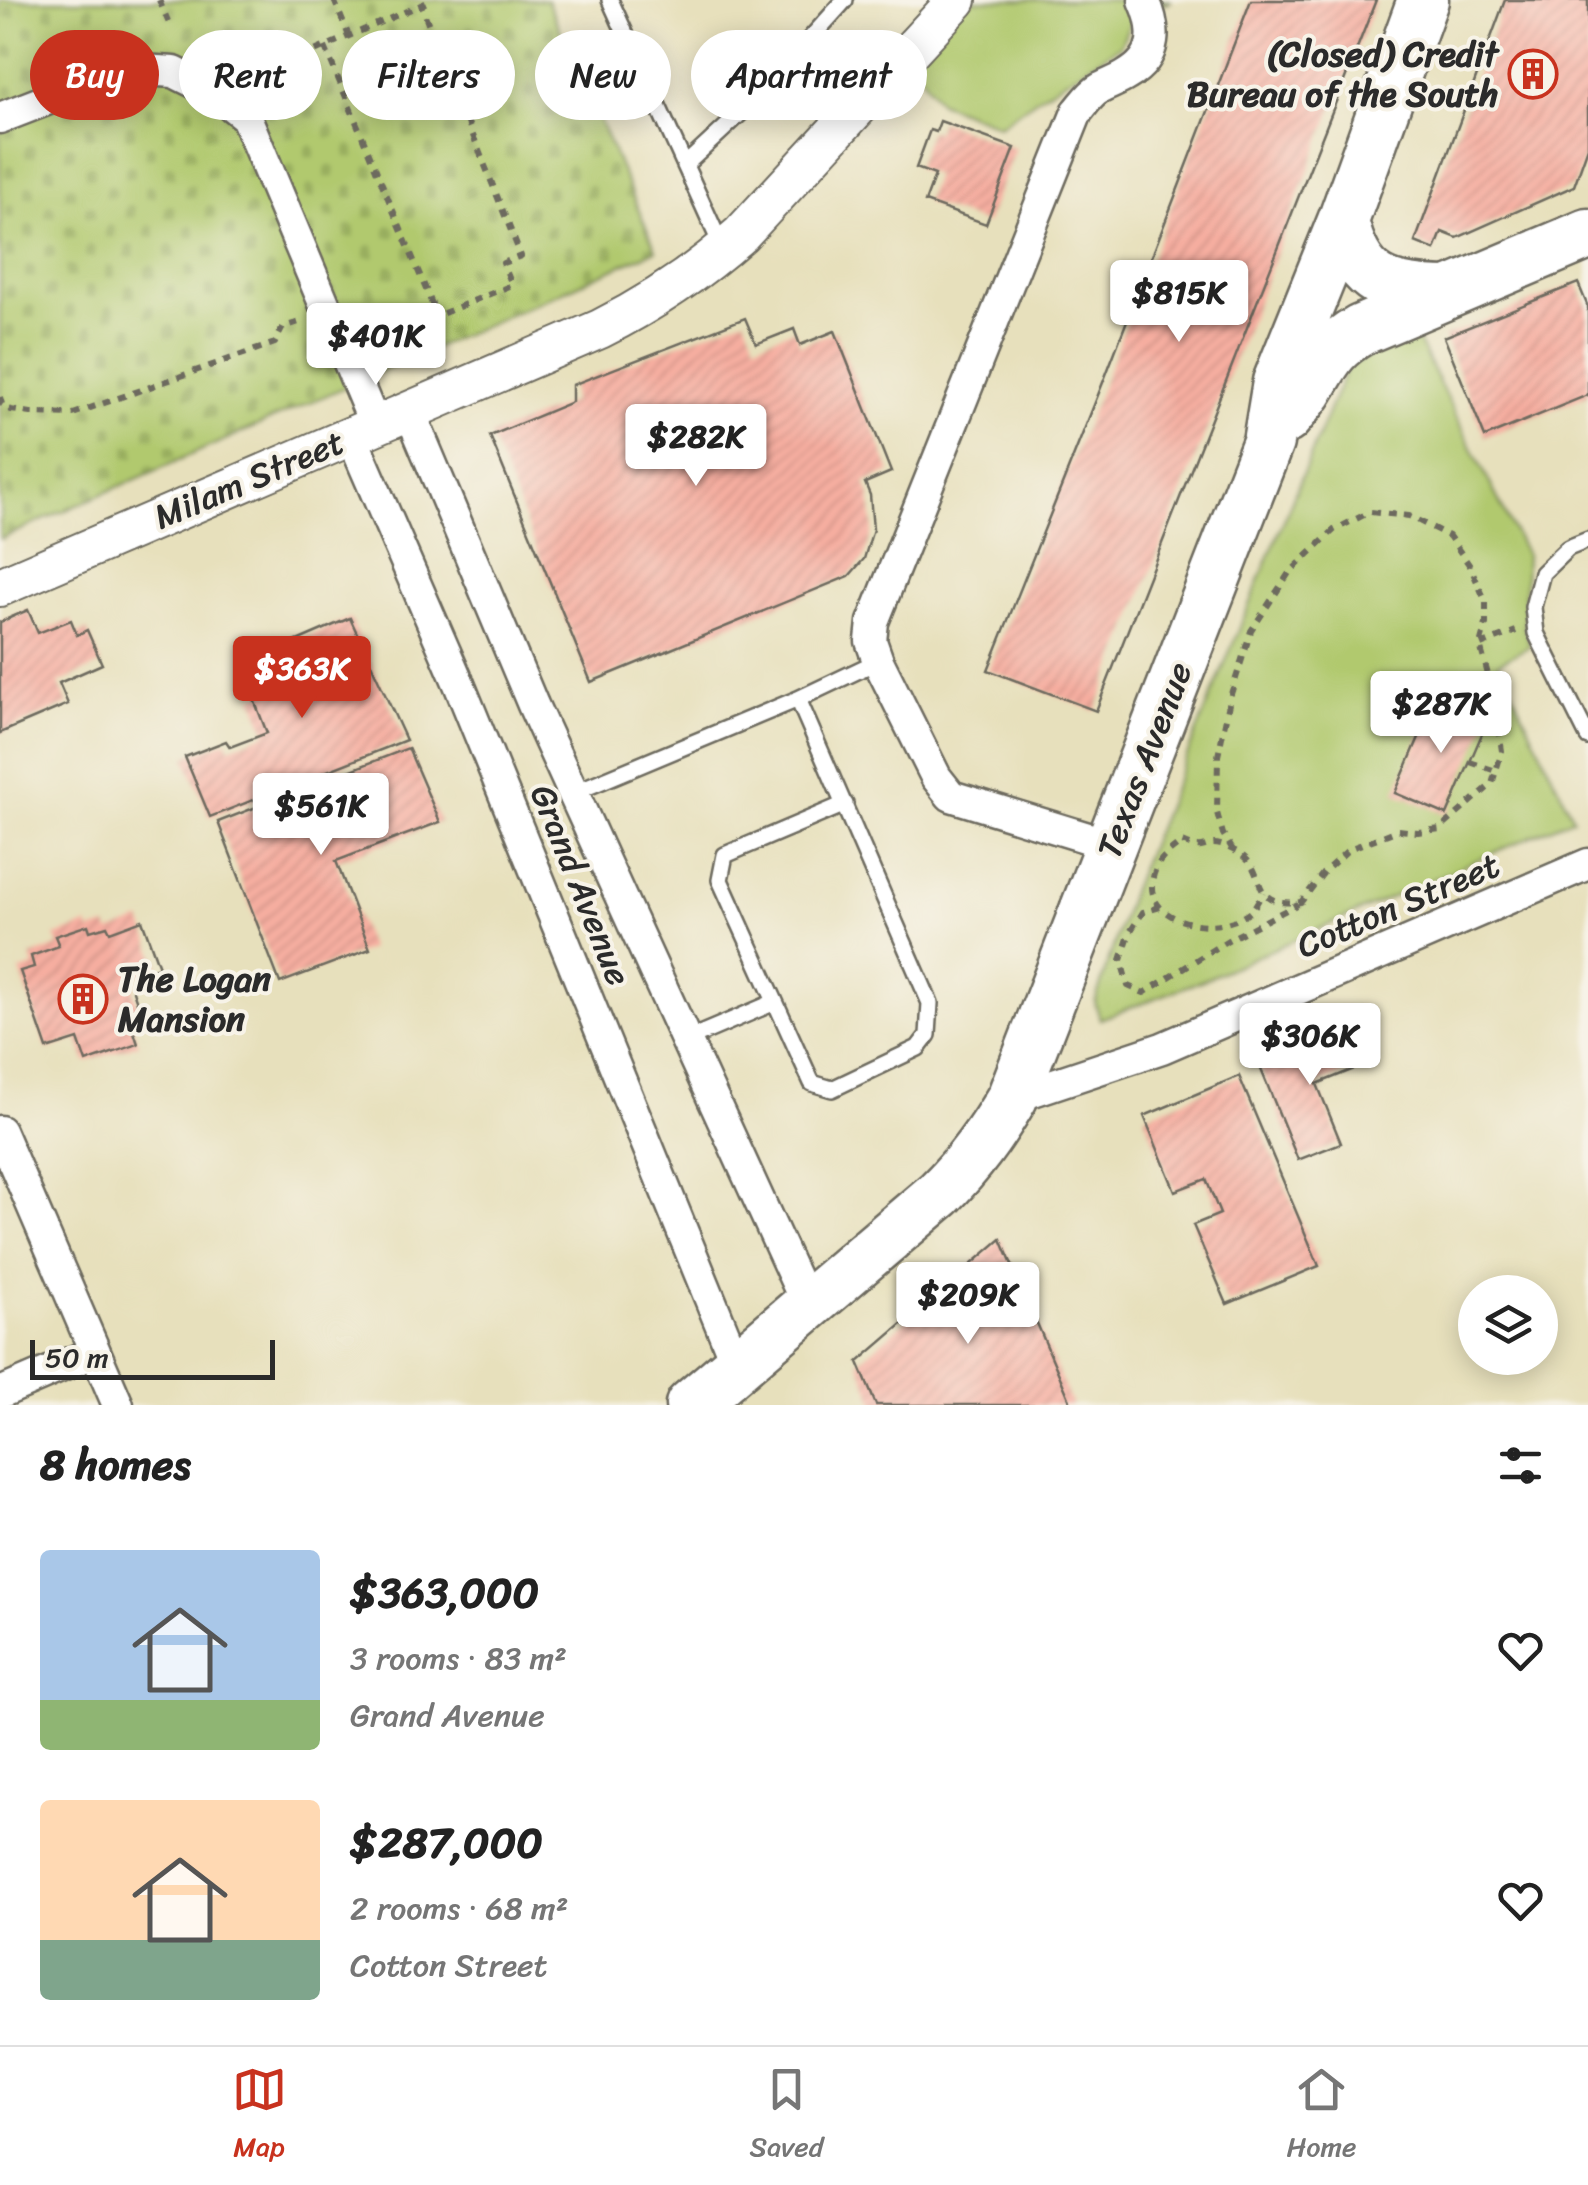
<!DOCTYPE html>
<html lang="en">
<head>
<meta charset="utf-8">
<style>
  :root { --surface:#fff; --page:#f2f2f2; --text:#222; --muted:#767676; --line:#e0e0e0; --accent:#c8321e }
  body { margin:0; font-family:Sriracha,sans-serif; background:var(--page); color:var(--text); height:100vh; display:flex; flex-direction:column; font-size:38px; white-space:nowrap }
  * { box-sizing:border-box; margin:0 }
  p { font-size:32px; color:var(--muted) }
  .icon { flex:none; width:55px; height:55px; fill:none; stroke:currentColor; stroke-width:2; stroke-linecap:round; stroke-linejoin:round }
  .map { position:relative; height:1405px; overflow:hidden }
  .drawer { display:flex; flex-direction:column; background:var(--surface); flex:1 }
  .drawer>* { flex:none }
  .guide { position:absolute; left:30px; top:30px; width:1000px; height:90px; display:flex; gap:20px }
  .tools { position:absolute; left:1458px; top:1275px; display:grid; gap:20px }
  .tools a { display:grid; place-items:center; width:100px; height:100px; border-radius:50%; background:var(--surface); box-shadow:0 5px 25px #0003; font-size:50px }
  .scale { position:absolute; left:30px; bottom:25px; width:245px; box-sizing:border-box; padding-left:10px; border:5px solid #2b2b2b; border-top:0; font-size:28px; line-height:35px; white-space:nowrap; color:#2b2b2b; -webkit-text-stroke:8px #f7f3e8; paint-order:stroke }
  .price { position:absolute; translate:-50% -85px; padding:0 22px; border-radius:10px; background:#fff; color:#222; font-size:32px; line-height:65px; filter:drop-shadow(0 2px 5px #0008) }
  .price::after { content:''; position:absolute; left:50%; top:60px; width:30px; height:22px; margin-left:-15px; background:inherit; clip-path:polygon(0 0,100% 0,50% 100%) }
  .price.selected { background:var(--accent); color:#fff }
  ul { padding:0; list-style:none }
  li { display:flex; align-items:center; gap:30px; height:250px; padding:0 40px }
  li span { display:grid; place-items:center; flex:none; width:280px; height:200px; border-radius:10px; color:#555 }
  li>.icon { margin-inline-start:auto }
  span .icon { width:120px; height:120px; fill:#fffc; stroke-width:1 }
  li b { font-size:42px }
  h2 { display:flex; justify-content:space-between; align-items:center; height:120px; padding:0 40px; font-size:42px }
  .tag { padding:0 35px; border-radius:45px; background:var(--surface); box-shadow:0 5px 25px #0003; font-size:35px; line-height:90px }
  .tag.selected { background:var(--accent); color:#fff }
  .tabs { display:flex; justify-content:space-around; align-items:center; height:140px; border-top:2px solid var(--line); background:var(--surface); font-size:28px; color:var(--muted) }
  .tabs a { display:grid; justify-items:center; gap:5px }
  .tabs .selected { color:var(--accent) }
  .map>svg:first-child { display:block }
  .green { fill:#b1c96e; stroke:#6e7a4c; stroke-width:2.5 }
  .cemetery { fill:url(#cemetery-stones); stroke:#6e7a4c; stroke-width:2.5 }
  .building { fill:url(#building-hatch) }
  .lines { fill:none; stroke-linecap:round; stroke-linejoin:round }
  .service-casing { stroke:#6d6a5e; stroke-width:20 }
  .minor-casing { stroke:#6d6a5e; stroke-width:35 }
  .tertiary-casing { stroke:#6d6a5e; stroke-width:42 }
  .primary-casing { stroke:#6d6a5e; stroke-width:55 }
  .path { stroke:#6d6a5e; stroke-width:6; stroke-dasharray:8 8; stroke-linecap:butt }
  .service { stroke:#fff; stroke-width:15 }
  .minor { stroke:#fff; stroke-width:30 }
  .tertiary { stroke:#fff; stroke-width:38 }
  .primary { stroke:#fff; stroke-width:50 }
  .labels { text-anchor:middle; stroke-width:8; stroke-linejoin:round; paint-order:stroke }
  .poi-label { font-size:35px; font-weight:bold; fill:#2b2b2b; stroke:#f7f3e8; text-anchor:end }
  .street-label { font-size:35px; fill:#2b2b2b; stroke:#f7f3e8 }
</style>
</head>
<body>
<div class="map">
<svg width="1588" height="1405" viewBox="0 0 1588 1405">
  <defs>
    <pattern id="cemetery-stones" width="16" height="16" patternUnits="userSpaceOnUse" patternTransform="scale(2.5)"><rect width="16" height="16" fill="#b1c96e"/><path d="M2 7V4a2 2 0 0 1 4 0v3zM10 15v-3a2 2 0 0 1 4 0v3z" fill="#98ad5f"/></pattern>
    <pattern id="building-hatch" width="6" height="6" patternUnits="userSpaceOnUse" patternTransform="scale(2.5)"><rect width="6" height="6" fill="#f6aea0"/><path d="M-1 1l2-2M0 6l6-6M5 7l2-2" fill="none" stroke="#d3968a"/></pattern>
  </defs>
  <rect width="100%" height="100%" fill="#f7f3e8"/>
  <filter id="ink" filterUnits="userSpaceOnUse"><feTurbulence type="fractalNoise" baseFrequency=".01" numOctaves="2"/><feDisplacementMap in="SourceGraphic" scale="20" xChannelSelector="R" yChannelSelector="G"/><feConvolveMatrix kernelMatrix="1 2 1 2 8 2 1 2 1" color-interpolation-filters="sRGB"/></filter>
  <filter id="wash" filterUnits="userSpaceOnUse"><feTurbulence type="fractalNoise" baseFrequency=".0048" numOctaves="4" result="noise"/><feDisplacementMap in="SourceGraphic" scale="40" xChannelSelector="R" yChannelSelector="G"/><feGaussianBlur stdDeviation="2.25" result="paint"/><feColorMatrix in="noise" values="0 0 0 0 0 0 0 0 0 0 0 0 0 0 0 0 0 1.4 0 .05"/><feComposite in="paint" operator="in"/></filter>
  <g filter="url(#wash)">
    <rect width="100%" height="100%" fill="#e7e0bc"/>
    <!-- green -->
    <path class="green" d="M958,0H1172L1133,17L1120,46L1046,92L999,125L939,102L907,55Z
      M1414,333L1526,555L1524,627L1530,646L1498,663L1573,818L1203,980L1100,1019L1095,1002L1132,889L1347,367Z"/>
    <!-- cemetery -->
    <path class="cemetery" d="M0,0H547L656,250L0,539Z"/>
    <g id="blocks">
      <!-- building -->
      <path class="building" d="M1251,0H1376L1096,711L988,670L1104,380Z
        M1505,0H1588V147L1574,186L1457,238L1442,232L1435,250L1415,242Z
        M940,121L1015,148L986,224L925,202L935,175L916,168L930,130L936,132Z
        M1578,283L1588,307V395L1485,437L1444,337Z
        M745,318L756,344L794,329L800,345L835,331L891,472L865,483L870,495L873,529L864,559L849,576L591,682L490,436L572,402V385Z
        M28,610L38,633L71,620L77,635L87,630L102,664L59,683L68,704L0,733V622Z
        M350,618L406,740L210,817L185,757L226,741L230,747L267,733L253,697L267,692L253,660Z
        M1436,698L1488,720L1447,815L1395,793Z
        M408,748L440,822L336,861L370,949L280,983L218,822Z
        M142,920L159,967L141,973L135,980L133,991L139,1008L127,1011L138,1044L86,1062L78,1039L47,1049L20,971L34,967L31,956L59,946L55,936L88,925L90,931L107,926L110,932Z
        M1348,1026L1364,1065L1317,1084L1341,1143L1298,1160L1258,1062Z
        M1239,1076L1319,1266L1227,1304L1193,1225L1220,1214L1206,1179L1175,1191L1144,1116Z
        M1001,1239L1072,1405H876L858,1362Z"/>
    </g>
  </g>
  <g filter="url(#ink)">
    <use href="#blocks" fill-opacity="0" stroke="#6d6a5e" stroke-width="2.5"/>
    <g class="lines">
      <!-- service casing -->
      <g class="service-casing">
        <path id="service" d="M610,0L722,247
          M685,165L755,100L845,0
          M1588,540L1568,548L1542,573L1533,607L1536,633L1588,737
          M798,699L930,1003L928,1035L918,1048L832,1089L812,1083L720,880L725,855L845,804
          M573,793L798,699L878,661
          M686,1040L775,1002"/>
      </g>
      <!-- minor casing -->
      <g class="minor-casing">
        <path id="minor" d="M0,118L126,69L174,72L216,93L246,117L375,425
          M409,410L533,705L807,1305
          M351,435L459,684L737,1365
          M1111,845L951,796L936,777L878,661L871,641L873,622L1077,112C1084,104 1090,94 1099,89C1108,84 1118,81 1127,75C1158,57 1157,29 1144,0
          M1012,1098L1162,1048L1588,864
          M0,1131L118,1405
          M0,1393L95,1352"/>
      </g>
      <!-- tertiary casing -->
      <g class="tertiary-casing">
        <path id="tertiary" d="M0,587L600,329C652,303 697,273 741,234L957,0"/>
      </g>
      <!-- primary casing -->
      <g class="primary-casing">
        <path id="primary" d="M1343,221C1357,284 1388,292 1447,293
          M1286,418C1293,409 1301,401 1307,392C1326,362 1328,349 1361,330L1588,234
          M691,1405L939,1194C970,1163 990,1135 1012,1098L1268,442L1278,382L1343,221L1423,0"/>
      </g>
      <!-- path -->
      <path class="path" d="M159,0L171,28
        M334,0L349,36
        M325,47L437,316
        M257,76L432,0
        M368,334L378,337L390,335L512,285L503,263L521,256L421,5
        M0,397L2,404L11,410L31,413L73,414L275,343L283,327L303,321
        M1481,645L1516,631
        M1470,762L1496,771
        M1233,850L1223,834L1217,813L1218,756L1231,694L1251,631L1289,573L1334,530L1370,512L1409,516L1449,536L1470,566L1486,602V624L1480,645L1494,697L1502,751L1492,784L1440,829L1418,832L1398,830L1349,849L1324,872L1301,902C1244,907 1271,871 1237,852C1231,849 1221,844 1214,844C1209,844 1203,848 1198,847C1193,847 1188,844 1182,842C1172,850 1159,858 1155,871C1135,922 1217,939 1250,912C1255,907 1259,899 1263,892
        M1160,907L1143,912L1130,932L1121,960L1128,986L1144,993L1228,940L1298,904"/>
      <!-- service -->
      <use href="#service" class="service"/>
      <!-- minor -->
      <use href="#minor" class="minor"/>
      <!-- tertiary -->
      <use href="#tertiary" class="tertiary"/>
      <!-- primary -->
      <use href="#primary" class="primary"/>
    </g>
  </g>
  <!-- icons -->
  <defs>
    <g id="building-ring" transform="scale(2.5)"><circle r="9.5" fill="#f7f3e8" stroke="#c8321e" stroke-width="1.5"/><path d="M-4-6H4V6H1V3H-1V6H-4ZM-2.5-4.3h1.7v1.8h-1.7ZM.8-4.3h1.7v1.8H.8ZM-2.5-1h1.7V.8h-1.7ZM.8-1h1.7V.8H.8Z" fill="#c8321e"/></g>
  </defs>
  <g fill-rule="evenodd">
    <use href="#building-ring" x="1533" y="74"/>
    <use href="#building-ring" x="83" y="999"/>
  </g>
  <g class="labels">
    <!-- poi labels -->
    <g class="poi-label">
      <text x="1498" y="66">(Closed) Credit<tspan x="1498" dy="40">Bureau of the South</tspan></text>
      <text x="118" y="991" text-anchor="start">The Logan<tspan x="118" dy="40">Mansion</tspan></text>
    </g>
    <!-- street labels -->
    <g class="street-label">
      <text transform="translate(249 479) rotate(-23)" y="12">Milam Street</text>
      <text transform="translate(1144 760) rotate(-69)" y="12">Texas Avenue</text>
      <text transform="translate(581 885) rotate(68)" y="12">Grand Avenue</text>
      <text transform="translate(1398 905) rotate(-23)" y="12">Cotton Street</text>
    </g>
  </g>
</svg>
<div class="tools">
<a><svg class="icon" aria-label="layers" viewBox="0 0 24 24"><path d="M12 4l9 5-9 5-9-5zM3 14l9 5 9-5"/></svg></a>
</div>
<div class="scale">50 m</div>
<b class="price" style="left:1179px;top:345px">$815K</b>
<b class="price" style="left:376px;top:388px">$401K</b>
<b class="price" style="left:696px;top:489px">$282K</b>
<b class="price selected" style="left:302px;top:721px">$363K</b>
<b class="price" style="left:1441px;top:756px">$287K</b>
<b class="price" style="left:321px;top:858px">$561K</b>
<b class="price" style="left:1310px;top:1088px">$306K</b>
<b class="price" style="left:968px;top:1347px">$209K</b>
<div class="guide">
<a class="tag selected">Buy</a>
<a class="tag">Rent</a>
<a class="tag">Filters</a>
<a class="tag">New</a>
<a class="tag">Apartment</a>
</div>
</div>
<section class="drawer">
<h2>8 homes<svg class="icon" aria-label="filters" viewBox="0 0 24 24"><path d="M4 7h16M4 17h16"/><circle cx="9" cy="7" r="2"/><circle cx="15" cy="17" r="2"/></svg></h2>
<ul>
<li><span style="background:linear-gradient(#a9c7e8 75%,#8fb573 0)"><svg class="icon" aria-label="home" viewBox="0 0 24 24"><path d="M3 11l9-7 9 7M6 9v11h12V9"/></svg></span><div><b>$363,000</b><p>3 rooms · 83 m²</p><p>Grand Avenue</p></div><svg class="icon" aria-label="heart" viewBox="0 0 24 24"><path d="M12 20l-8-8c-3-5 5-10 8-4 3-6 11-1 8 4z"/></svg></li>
<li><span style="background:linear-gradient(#ffd9b3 70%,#7fa58c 0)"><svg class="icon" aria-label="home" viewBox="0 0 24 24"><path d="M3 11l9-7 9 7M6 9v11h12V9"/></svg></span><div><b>$287,000</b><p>2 rooms · 68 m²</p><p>Cotton Street</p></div><svg class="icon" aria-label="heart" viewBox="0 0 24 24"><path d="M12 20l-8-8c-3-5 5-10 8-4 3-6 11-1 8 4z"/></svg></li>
</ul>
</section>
<nav class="tabs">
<a class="selected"><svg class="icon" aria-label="map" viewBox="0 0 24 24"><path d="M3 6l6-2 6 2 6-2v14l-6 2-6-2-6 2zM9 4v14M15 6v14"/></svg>Map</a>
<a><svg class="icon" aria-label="saved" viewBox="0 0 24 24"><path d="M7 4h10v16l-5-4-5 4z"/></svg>Saved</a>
<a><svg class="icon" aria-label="home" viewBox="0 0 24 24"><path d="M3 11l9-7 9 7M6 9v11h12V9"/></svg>Home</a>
</nav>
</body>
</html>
